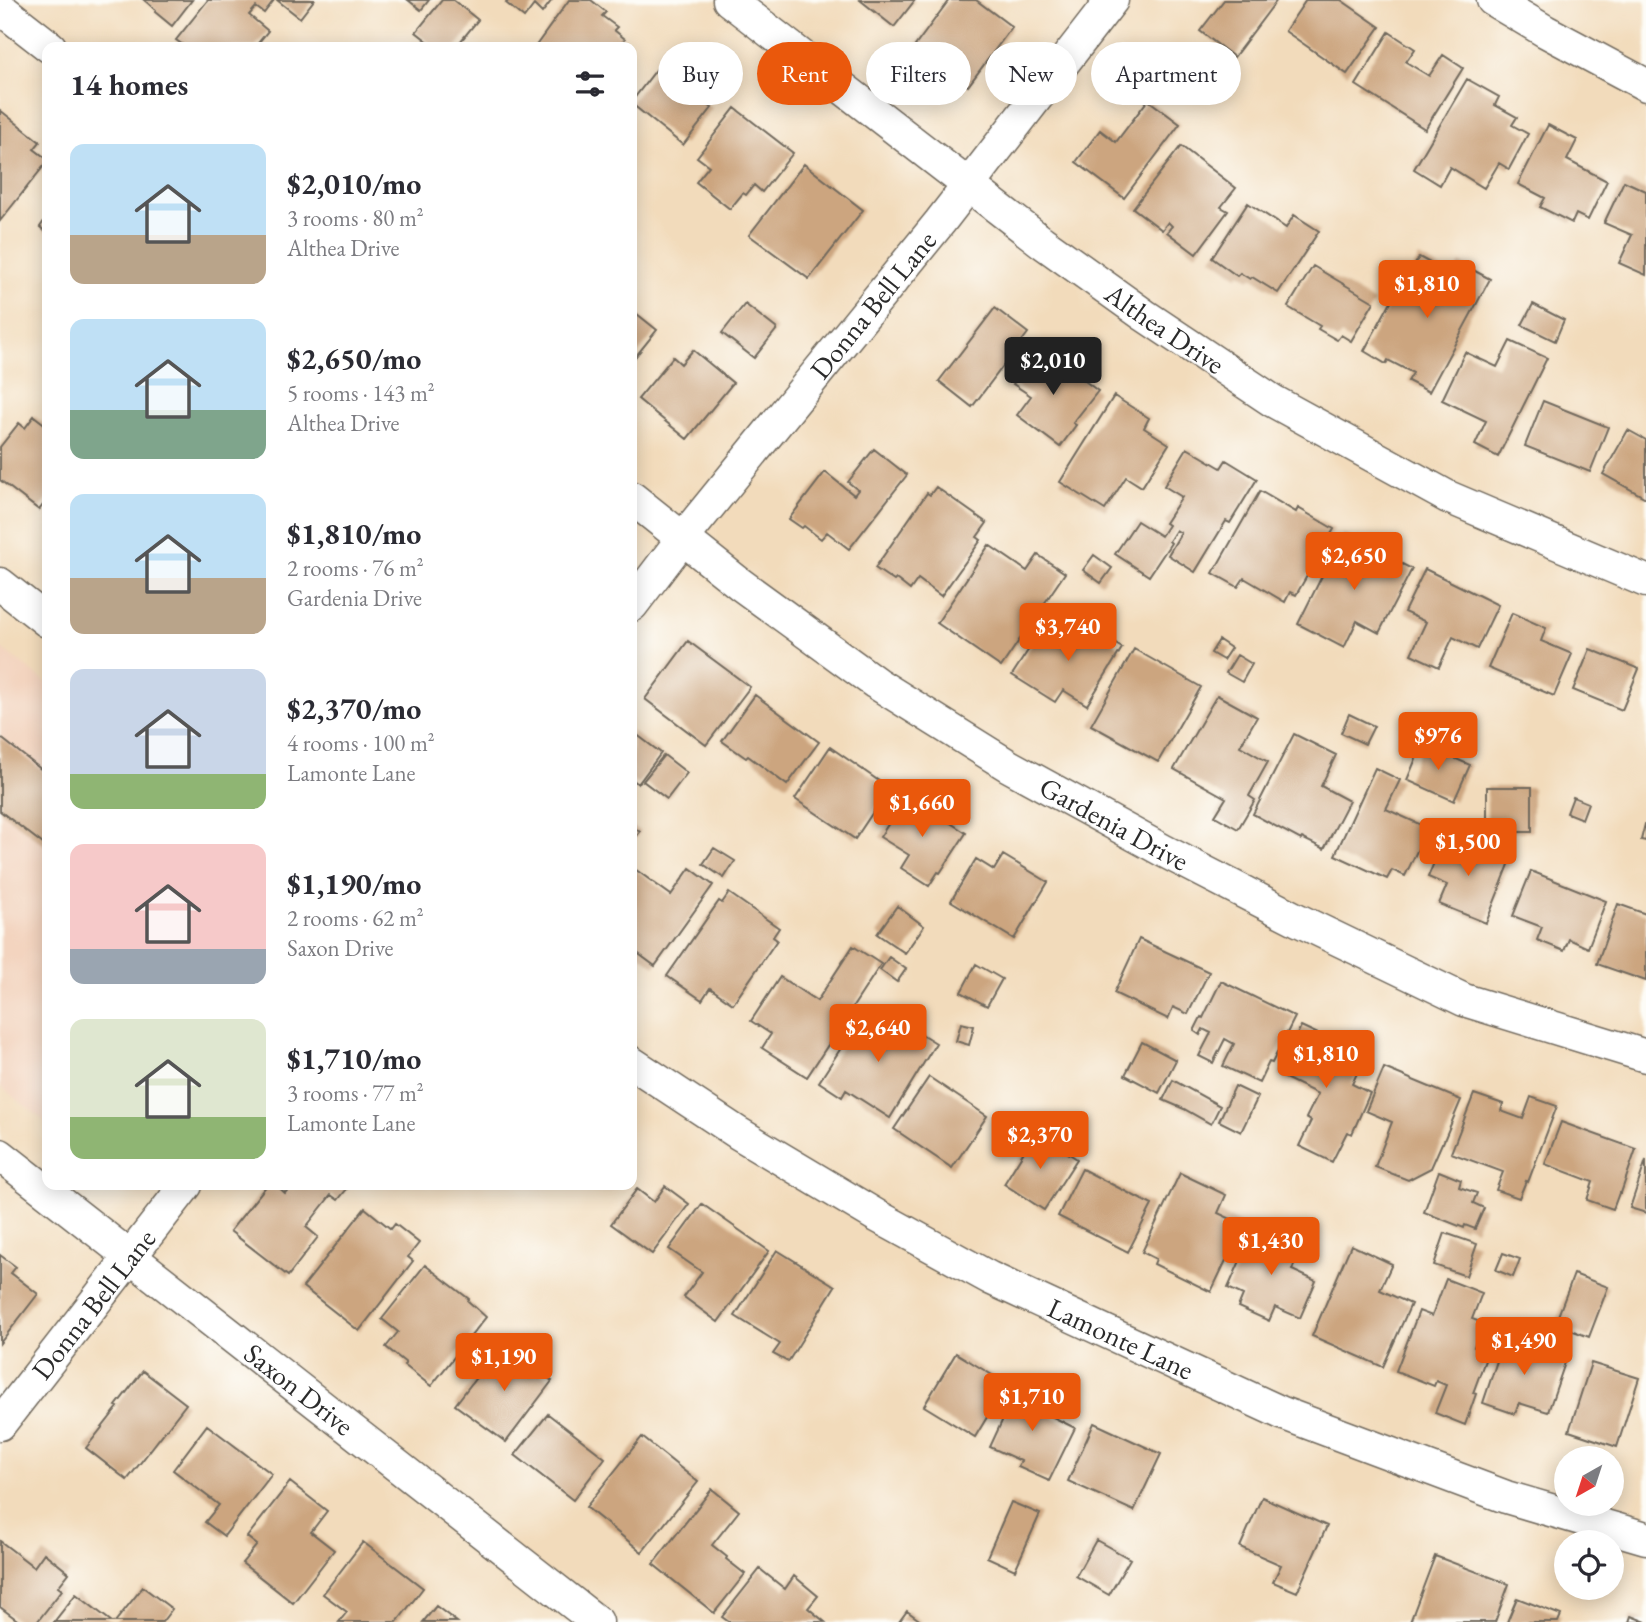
<!DOCTYPE html>
<html lang="en">
<head>
<meta charset="utf-8">
<style>
  :root { --surface:#fff; --page:#f2f2f3; --text:#2b2b33; --muted:#7c7c81; --accent:#ea580c }
  body { margin:0; font-family:"EB Garamond",serif; background:var(--page); color:var(--text); height:100vh; display:flex; flex-direction:column; font-size:26px; white-space:nowrap }
  * { box-sizing:border-box; margin:0 }
  p { font-size:23px; color:var(--muted) }
  .icon { flex:none; width:38px; height:38px; fill:none; stroke:currentColor; stroke-width:2; stroke-linecap:round; stroke-linejoin:round }
  .map { position:relative; flex:1; overflow:hidden }
  .details { position:absolute; left:42px; top:42px; width:595px; height:1148px; display:flex; flex-direction:column; background:var(--surface); border-radius:14px; box-shadow:0 4px 18px #0003 }
  .details>* { flex:none }
  .guide { position:absolute; left:658px; top:42px; width:665px; height:63px; display:flex; gap:14px }
  .needle { width:46px; rotate:219deg }
  .controls { position:absolute; left:1554px; top:1446px; display:grid; gap:14px }
  .controls a { display:grid; place-items:center; width:70px; height:70px; border-radius:50%; background:var(--surface); box-shadow:0 4px 18px #0003; font-size:35px }
  .price { position:absolute; translate:-50% -60px; padding:0 16px; border-radius:7px; background:var(--accent); color:#fff; font-size:23px; line-height:46px; filter:drop-shadow(0 2px 4px #0008) }
  .price::after { content:''; position:absolute; left:50%; top:42px; width:21px; height:16px; margin-left:-10px; background:inherit; clip-path:polygon(0 0,100% 0,50% 100%) }
  .price.on { background:#222; color:#fff }
  ul { padding:0; list-style:none }
  li { display:flex; align-items:center; gap:21px; height:175px; padding:0 28px }
  li span { display:grid; place-items:center; flex:none; width:196px; height:140px; border-radius:14px; color:#555 }
  li>.icon { margin-inline-start:auto }
  span .icon { width:84px; height:84px; fill:#fffc; stroke-width:1 }
  li b { font-size:30px }
  h2 { display:flex; justify-content:space-between; align-items:center; height:84px; padding:0 28px; font-size:30px }
  .chip { padding:0 24px; border-radius:32px; background:var(--surface); box-shadow:0 4px 18px #0003; font-size:24px; line-height:63px }
  .chip.on { background:var(--accent); color:#fff }
  .map>svg:first-child { display:block }
  .built { fill:#f3d4bf }
  .building { fill:#cca57f }
  .lines { fill:none; stroke-linecap:round; stroke-linejoin:round }
  .minor-casing { stroke:#71695d; stroke-width:35 }
  .minor { stroke:#fff; stroke-width:32 }
  .labels { text-anchor:middle; stroke-width:5; stroke-linejoin:round; paint-order:stroke }
  .street-label { font-size:28px; fill:#2b2b2b; stroke:#fdfcf7 }
</style>
</head>
<body>
<div class="map">
<svg width="1646" height="1622" viewBox="0 0 1646 1622">
  <rect width="100%" height="100%" fill="#fdfcf7"/>
  <filter id="ink" filterUnits="userSpaceOnUse"><feTurbulence type="fractalNoise" baseFrequency=".0143" numOctaves="2"/><feDisplacementMap in="SourceGraphic" scale="14" xChannelSelector="R" yChannelSelector="G"/><feConvolveMatrix kernelMatrix="1 2 1 2 8 2 1 2 1" color-interpolation-filters="sRGB"/></filter>
  <filter id="wash" filterUnits="userSpaceOnUse"><feTurbulence type="fractalNoise" baseFrequency=".00686" numOctaves="4" result="noise"/><feDisplacementMap in="SourceGraphic" scale="28" xChannelSelector="R" yChannelSelector="G"/><feGaussianBlur stdDeviation="1.57" result="paint"/><feColorMatrix in="noise" values="0 0 0 0 0 0 0 0 0 0 0 0 0 0 0 0 0 1.4 0 .05"/><feComposite in="paint" operator="in"/></filter>
  <g filter="url(#wash)">
    <rect width="100%" height="100%" fill="#f2dbbb"/>
    <!-- built -->
    <path class="built" d="M0,647L47,683V1123L0,1086Z"/>
    <g id="blocks">
      <!-- building -->
      <path class="building" d="M144,0H192L172,26L155,12L156,10Z
        M208,0H274L264,13L256,7L249,15L268,31L255,47H186L176,40Z
        M277,0H314L300,18Z
        M408,0H429L421,10Z
        M442,0H453L478,20L456,47H435L416,32Z
        M509,0H552L542,13L534,5L524,18L506,3Z
        M569,0H591L606,12L602,16L617,27L614,30L625,39L621,44L625,47H535Z
        M860,0H915L894,27Z
        M949,0H976L1012,27L968,86L915,46Z
        M1224,0H1277L1234,57L1200,31Z
        M1306,0H1341L1380,27L1347,74L1285,31Z
        M1389,32L1415,49L1406,62L1429,76L1443,55L1463,68L1425,129L1356,85Z
        M659,66L712,108L683,145L632,104V101Z
        M1467,79L1499,97L1495,105L1517,117L1512,125L1528,134L1509,169L1499,163L1484,188L1450,167L1440,185L1414,169Z
        M1148,100L1180,124L1124,198L1076,162L1100,130L1116,142Z
        M735,108L793,153L762,192L754,185L746,195L743,193L730,209L696,182L709,166L697,157Z
        M0,110L40,142L34,149L47,159V162L0,221Z
        M1548,125L1577,140L1567,160L1607,181L1588,220L1576,214L1572,223L1540,207L1545,198L1518,184Z
        M1181,146L1236,188L1221,207L1228,211L1196,254L1167,232L1172,226L1168,222L1162,230L1133,208Z
        M804,164L863,210L809,279L749,235Z
        M1624,181L1646,191V275L1619,263L1632,235L1604,223Z
        M1248,203L1286,228L1294,215L1319,231L1278,293L1252,277L1250,279L1240,273L1237,276L1212,258Z
        M47,217V233L40,227Z
        M1419,257L1454,276L1460,263L1490,279L1429,392L1408,381L1413,373L1388,360L1386,364L1364,351L1407,272L1410,274Z
        M1313,266L1374,302L1351,341L1341,335L1337,340L1318,329L1320,326L1288,307Z
        M745,304L777,329L754,358L722,333Z
        M1533,304L1564,320L1555,341L1522,325Z
        M995,308L1028,333L972,407L939,381Z
        M632,310L657,330L632,361Z
        M1510,341L1547,358L1498,457L1475,445L1486,421L1442,400L1465,352L1497,367Z
        M1040,347L1098,391L1073,423L1076,425L1060,447L1017,415L1031,396L1013,384Z
        M693,350L733,383L687,439L638,399L673,357L681,364Z
        M1114,396L1149,418L1144,428L1169,444L1142,487L1126,477L1105,510L1060,482Z
        M1543,401L1608,427L1590,472L1525,446Z
        M34,416L47,426V500L39,510L0,480V447L19,423L25,428Z
        M1628,430L1646,440V498L1603,474Z
        M1187,448L1221,468L1226,460L1257,479L1230,523L1226,521L1195,572L1168,555L1181,533L1176,530L1169,541L1171,543L1149,576L1115,554L1137,521L1161,536L1168,525L1165,523L1182,497L1164,486Z
        M874,449L907,475L849,549L827,532L821,539L804,526L802,528L789,519L825,472L854,495L858,490L848,482Z
        M936,487L987,523L977,537L981,540L941,596L918,579L910,590L896,579L894,581L875,568L927,493L930,495Z
        M1260,491L1296,512L1298,508L1334,529L1296,595L1290,592L1285,602L1244,578L1238,587L1213,573Z
        M1343,534L1412,569L1379,633L1357,621L1344,648L1298,624Z
        M989,545L1027,571L1038,555L1065,573L1001,667L937,623Z
        M1094,555L1112,568L1101,583L1083,570Z
        M1425,569L1498,605L1477,649L1453,637L1439,667L1411,654L1426,622L1404,612Z
        M1512,613L1546,628L1541,641L1572,654L1554,696L1488,668Z
        M1081,622L1122,648L1087,705L1063,690L1055,702L1012,675L1044,626L1070,641Z
        M1219,640L1231,648L1223,660L1211,653Z
        M688,641L750,687L706,745L645,699Z
        M1134,649L1201,687L1158,762L1091,725Z
        M1590,649L1639,669L1622,710L1573,690Z
        M1237,655L1252,664L1242,682L1226,673Z
        M755,695L819,742L787,785L748,756L746,758L722,741Z
        M1217,695L1257,717L1240,746L1268,762L1249,796L1255,800L1238,829L1215,816L1226,798L1174,769Z
        M1349,714L1374,726L1365,744L1341,733Z
        M632,731L661,753L638,784L632,779Z
        M1294,734L1336,755L1321,786L1349,801L1324,849L1302,838L1301,840L1253,814Z
        M0,737L47,774V847L0,811Z
        M1422,744L1470,765L1454,801L1407,780Z
        M830,747L889,788L855,839L795,799Z
        M664,755L687,773L667,799L643,781Z
        M1375,768L1400,780L1386,809L1428,828L1405,876L1392,870L1387,879L1335,855Z
        M1487,787H1532V832H1487Z
        M907,795L966,833L940,873L938,872L929,886L901,868L909,855L880,837Z
        M1573,797L1588,803L1582,819L1567,813Z
        M1645,824H1646V841L1641,840Z
        M632,826L640,832L632,842Z
        M1445,836L1510,862L1486,923L1439,904L1447,885L1428,877Z
        M714,848L735,861L724,878L703,864Z
        M1003,855L1048,882L1014,939L951,901L976,859L994,870Z
        M632,867L671,895L690,868L713,885L655,966L632,949Z
        M1531,871L1606,901L1588,948L1569,939L1564,951L1537,940L1542,927L1513,916Z
        M729,893L779,928L773,937L777,940L733,1004L710,988L702,1000L667,976L719,901L722,903Z
        M1618,904L1646,914V981L1597,964Z
        M897,906L924,926L905,953L877,934Z
        M1139,939L1209,972L1188,1014L1173,1007L1168,1019L1114,993Z
        M853,946L881,964L807,1077L762,1048L771,1034L751,1021L780,977L817,1001Z
        M889,957L906,969L897,982L880,970Z
        M976,964L1002,979L987,1006L961,992Z
        M1221,981L1295,1017L1272,1063L1269,1062L1259,1083L1223,1066L1234,1044L1225,1039L1213,1063L1199,1056L1211,1033L1203,1029L1200,1035L1194,1031L1201,1017L1203,1018Z
        M863,1014L892,1032L900,1021L936,1043L890,1118L846,1090L842,1097L819,1082Z
        M961,1023L974,1026L969,1045L956,1041Z
        M1301,1026L1365,1056L1352,1084L1370,1093L1352,1134L1347,1132L1332,1162L1299,1146L1311,1121L1306,1118L1318,1094L1279,1075Z
        M1142,1042L1176,1060L1159,1093L1125,1075Z
        M1384,1068L1461,1100L1443,1143H1442L1431,1168L1408,1180L1375,1167L1392,1122L1366,1111Z
        M929,1077L987,1116L952,1168L894,1129Z
        M1173,1080L1220,1106L1211,1124L1184,1109L1163,1100Z
        M1235,1086L1258,1097L1241,1132L1219,1121Z
        M1474,1094L1503,1104L1501,1111L1523,1119L1531,1097L1557,1106L1528,1182L1526,1181L1519,1198L1496,1190L1503,1172L1451,1153Z
        M1561,1122L1636,1149L1621,1193H1619L1613,1209L1587,1200L1593,1182L1545,1164Z
        M1036,1132L1077,1159L1044,1210L1004,1184Z
        M1646,1160V1213L1630,1208Z
        M1082,1169L1152,1205L1128,1252L1058,1216Z
        M1439,1171L1461,1180L1459,1187L1477,1193L1473,1203L1484,1208L1475,1229L1465,1225L1464,1228L1424,1212Z
        M1180,1173L1226,1195L1218,1213L1246,1226L1232,1258L1228,1256L1211,1292L1154,1264L1156,1259L1142,1252Z
        M267,1185H276L285,1193L292,1185H350L338,1200L331,1195L306,1227L318,1237L288,1276L230,1231Z
        M665,1186L689,1204L652,1254L611,1224L637,1189L654,1202Z
        M702,1204L769,1251L718,1322L684,1297L702,1272L669,1249Z
        M365,1208L391,1229L395,1224L419,1243L408,1257L413,1261L359,1331L303,1287Z
        M1255,1227L1301,1248L1292,1270L1316,1281L1300,1318L1275,1307L1269,1321L1238,1307L1243,1295L1228,1288Z
        M1445,1233L1477,1244L1466,1276L1434,1265Z
        M1351,1245L1392,1264L1380,1290L1411,1304L1383,1367L1312,1336Z
        M777,1250L835,1286L788,1362L773,1354L780,1344L735,1316Z
        M1503,1253L1520,1259L1513,1277L1496,1270Z
        M0,1255L16,1267L11,1273L38,1294L0,1343Z
        M425,1265L469,1299L468,1301L486,1317L431,1386L404,1365L406,1363L386,1347L398,1332L382,1319Z
        M1574,1274L1608,1287L1589,1337L1555,1324Z
        M1446,1279L1482,1293L1472,1319L1483,1323L1474,1347L1488,1352L1473,1393L1476,1394L1465,1425L1435,1413L1446,1385L1436,1381L1434,1386L1396,1371L1419,1311L1432,1316Z
        M1505,1337L1567,1357L1548,1412L1519,1403L1515,1414L1483,1403Z
        M502,1344L552,1381L506,1442L455,1405Z
        M956,1353L1007,1384L975,1437L924,1406Z
        M1591,1363L1639,1378L1617,1447L1569,1431Z
        M143,1371L186,1404L127,1480L86,1448L118,1407L116,1406Z
        M1020,1382L1052,1398L1045,1413L1075,1428L1049,1481L1018,1467L1021,1461L990,1447Z
        M548,1414L605,1458L573,1500L515,1455Z
        M1094,1423L1161,1454L1134,1511L1068,1481Z
        M207,1425L272,1474L224,1536L205,1522L219,1505L173,1470Z
        M642,1437L698,1482L642,1552L586,1507Z
        M290,1482L327,1511L311,1532L334,1550L293,1603L242,1563L257,1545L247,1537Z
        M712,1489L739,1511L712,1545L727,1557L726,1559L745,1574L714,1613L653,1564Z
        M1262,1497L1327,1526L1297,1592L1273,1582L1281,1565L1240,1547Z
        M1011,1502L1040,1514L1015,1570L987,1557Z
        M1096,1540L1130,1559L1109,1595L1076,1576Z
        M0,1541L34,1567L44,1553L69,1573L58,1587L62,1590L37,1622H20L0,1607Z
        M363,1542L423,1588L397,1622H339L347,1612L323,1594Z
        M1435,1556L1509,1584L1495,1622H1410Z
        M760,1569L785,1589L794,1576L818,1596L808,1608L825,1622H729L722,1617Z
        M143,1587L172,1609L162,1622H115Z
        M76,1594L112,1622H54Z
        M1517,1598L1561,1615L1558,1622H1507Z
        M436,1606L457,1622H423Z
        M907,1611L922,1622H899Z
        M1631,1616L1646,1622H1629Z"/>
    </g>
  </g>
  <g filter="url(#ink)">
    <use href="#blocks" fill-opacity="0" stroke="#71695d" stroke-width="2"/>
    <g class="lines">
      <!-- minor casing -->
      <g class="minor-casing">
        <g id="minor">
          <path id="s1" d="M729,0L1042,242L1144,315L1273,401L1448,497L1646,581"/>
          <path d="M1493,0L1545,31L1646,85"/>
          <path d="M0,8L50,47"/>
          <path id="s2" d="M632,498L740,584L876,683L1009,766L1164,851L1298,920L1464,1000L1646,1056"/>
          <path d="M0,584L47,621"/>
          <path id="s3" d="M632,605L683,538L940,222L1112,0"/>
          <path id="s4" d="M632,1063L738,1133L877,1216L990,1278L1282,1413L1506,1497L1646,1538"/>
          <path id="s5" d="M0,1155L597,1622"/>
          <path id="s6" d="M0,1424L186,1185"/>
        </g>
      </g>
      <!-- minor -->
      <use href="#minor" class="minor"/>
    </g>
  </g>
  <g class="labels">
    <!-- street labels -->
    <g class="street-label">
      <text dy="10" stroke="none"><textPath href="#s3" startOffset="385">Donna Bell Lane</textPath></text>
      <text dy="10" stroke="none"><textPath href="#s1" startOffset="546">Althea Drive</textPath></text>
      <text dy="10" stroke="none"><textPath href="#s2" startOffset="583">Gardenia Drive</textPath></text>
      <text dy="10" stroke="none"><textPath href="#s6" startOffset="152">Donna Bell Lane</textPath></text>
      <text dy="10" stroke="none"><textPath href="#s4" startOffset="562">Lamonte Lane</textPath></text>
      <text dy="10" stroke="none"><textPath href="#s5" startOffset="380">Saxon Drive</textPath></text>
    </g>
  </g>
</svg>
<div class="controls">
<a><svg class="needle" viewBox="-14 -14 28 28"><path d="M0-13l5 13h-10z" fill="#e53935"/><path d="M0 13l5-13h-10z" fill="#7c7c81"/></svg></a>
<a><svg class="icon" aria-label="locate" viewBox="0 0 24 24"><circle cx="12" cy="12" r="6"/><path d="M12 2v4M12 18v4M2 12h4M18 12h4"/></svg></a>
</div>
<b class="price" style="left:1427px;top:320px">$1,810</b>
<b class="price on" style="left:1053px;top:397px">$2,010</b>
<b class="price" style="left:1354px;top:592px">$2,650</b>
<b class="price" style="left:1068px;top:663px">$3,740</b>
<b class="price" style="left:1438px;top:772px">$976</b>
<b class="price" style="left:922px;top:839px">$1,660</b>
<b class="price" style="left:1468px;top:878px">$1,500</b>
<b class="price" style="left:878px;top:1064px">$2,640</b>
<b class="price" style="left:1326px;top:1090px">$1,810</b>
<b class="price" style="left:1040px;top:1171px">$2,370</b>
<b class="price" style="left:1271px;top:1277px">$1,430</b>
<b class="price" style="left:1524px;top:1377px">$1,490</b>
<b class="price" style="left:504px;top:1393px">$1,190</b>
<b class="price" style="left:1032px;top:1433px">$1,710</b>
<div class="guide">
<a class="chip">Buy</a>
<a class="chip on">Rent</a>
<a class="chip">Filters</a>
<a class="chip">New</a>
<a class="chip">Apartment</a>
</div>
<section class="details">
<h2>14 homes<svg class="icon" aria-label="filters" viewBox="0 0 24 24"><path d="M4 7h16M4 17h16"/><circle cx="9" cy="7" r="2"/><circle cx="15" cy="17" r="2"/></svg></h2>
<ul>
<li><span style="background:linear-gradient(#bfe0f5 65%,#b9a48a 0)"><svg class="icon" aria-label="home" viewBox="0 0 24 24"><path d="M3 11l9-7 9 7M6 9v11h12V9"/></svg></span><div><b>$2,010/mo</b><p>3 rooms · 80 m²</p><p>Althea Drive</p></div></li>
<li><span style="background:linear-gradient(#bfe0f5 65%,#7fa58c 0)"><svg class="icon" aria-label="home" viewBox="0 0 24 24"><path d="M3 11l9-7 9 7M6 9v11h12V9"/></svg></span><div><b>$2,650/mo</b><p>5 rooms · 143 m²</p><p>Althea Drive</p></div></li>
<li><span style="background:linear-gradient(#bfe0f5 60%,#b9a48a 0)"><svg class="icon" aria-label="home" viewBox="0 0 24 24"><path d="M3 11l9-7 9 7M6 9v11h12V9"/></svg></span><div><b>$1,810/mo</b><p>2 rooms · 76 m²</p><p>Gardenia Drive</p></div></li>
<li><span style="background:linear-gradient(#c9d6e8 75%,#8fb573 0)"><svg class="icon" aria-label="home" viewBox="0 0 24 24"><path d="M3 11l9-7 9 7M6 9v11h12V9"/></svg></span><div><b>$2,370/mo</b><p>4 rooms · 100 m²</p><p>Lamonte Lane</p></div></li>
<li><span style="background:linear-gradient(#f6c9c9 75%,#9aa5b1 0)"><svg class="icon" aria-label="home" viewBox="0 0 24 24"><path d="M3 11l9-7 9 7M6 9v11h12V9"/></svg></span><div><b>$1,190/mo</b><p>2 rooms · 62 m²</p><p>Saxon Drive</p></div></li>
<li><span style="background:linear-gradient(#dfe7d0 70%,#8fb573 0)"><svg class="icon" aria-label="home" viewBox="0 0 24 24"><path d="M3 11l9-7 9 7M6 9v11h12V9"/></svg></span><div><b>$1,710/mo</b><p>3 rooms · 77 m²</p><p>Lamonte Lane</p></div></li>
</ul>
</section>
</div>
</body>
</html>
